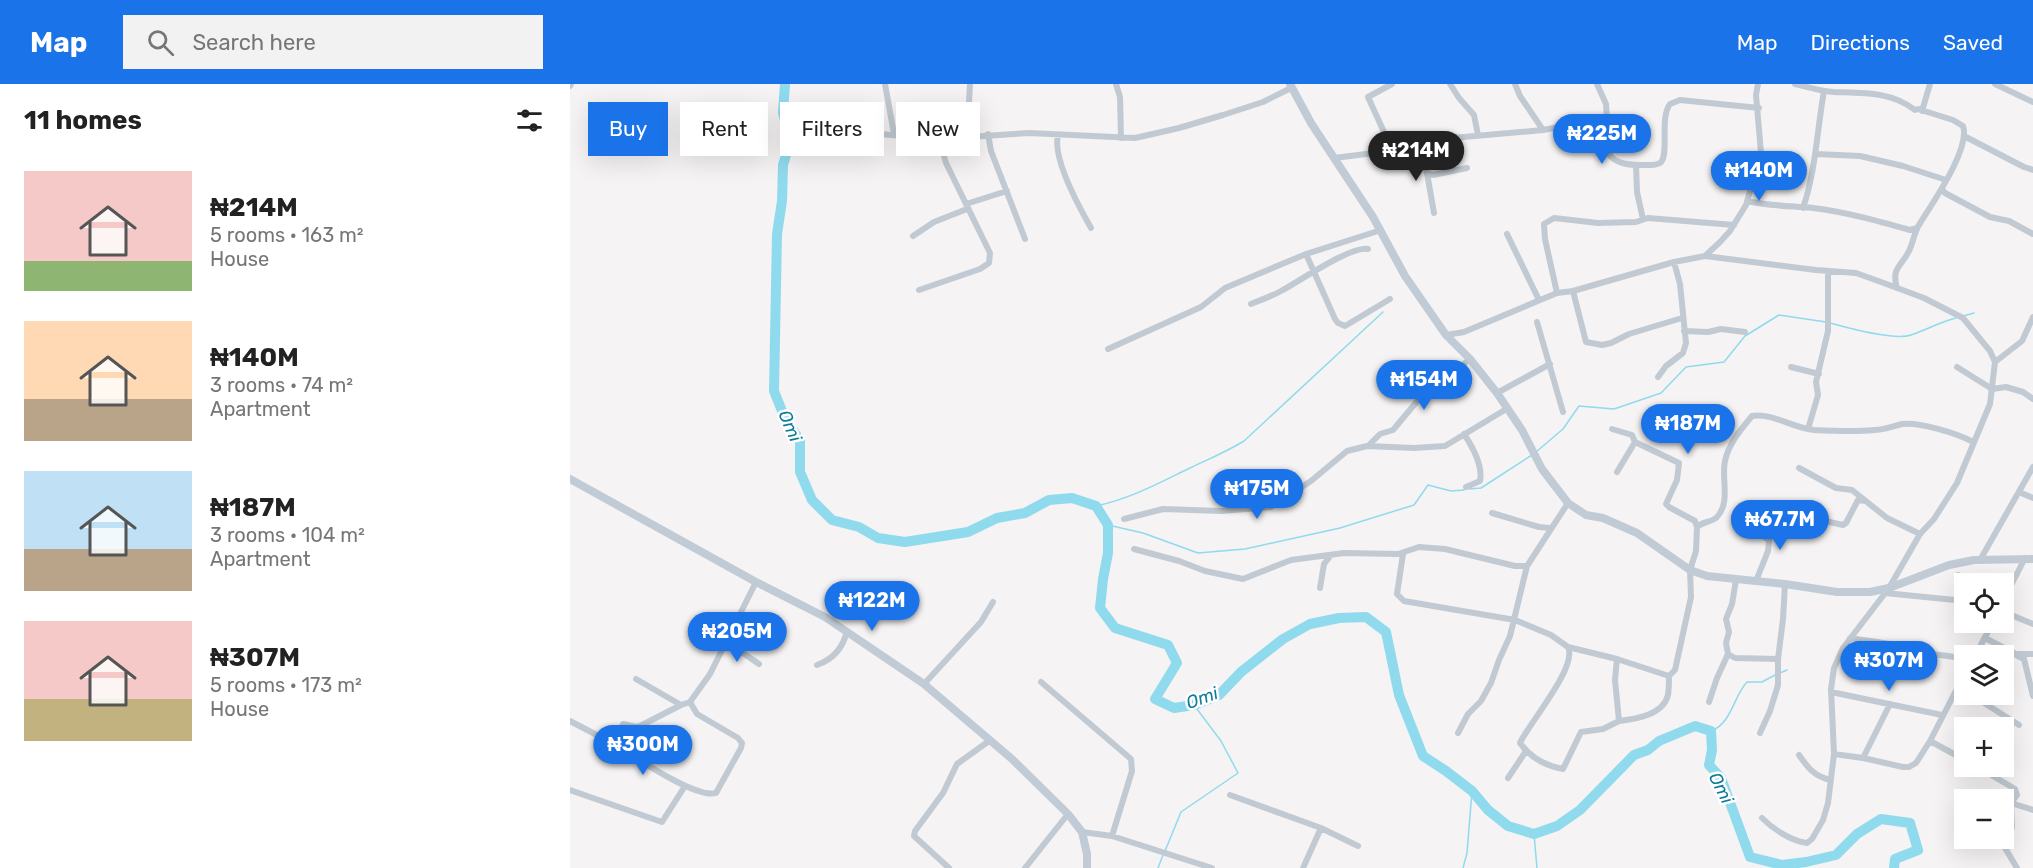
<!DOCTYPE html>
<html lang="en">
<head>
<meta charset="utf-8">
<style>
  :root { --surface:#fff; --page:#f2f2f2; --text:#222; --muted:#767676; --accent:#1a73e8 }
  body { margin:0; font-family:Rubik,sans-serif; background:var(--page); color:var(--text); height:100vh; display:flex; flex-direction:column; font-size:22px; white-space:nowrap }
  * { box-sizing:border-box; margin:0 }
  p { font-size:20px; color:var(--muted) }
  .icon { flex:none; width:33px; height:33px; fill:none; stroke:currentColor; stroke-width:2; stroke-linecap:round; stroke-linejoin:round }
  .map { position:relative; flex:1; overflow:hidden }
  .panel { display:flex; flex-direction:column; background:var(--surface); width:570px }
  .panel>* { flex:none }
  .banner { position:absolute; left:18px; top:18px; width:570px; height:54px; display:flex; gap:12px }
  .buttons { position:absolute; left:1384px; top:489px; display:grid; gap:12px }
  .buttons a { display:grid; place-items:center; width:60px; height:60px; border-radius:0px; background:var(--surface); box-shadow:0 6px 24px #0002; font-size:30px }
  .price { position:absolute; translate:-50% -51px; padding:0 14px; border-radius:21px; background:var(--accent); color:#fff; font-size:20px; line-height:39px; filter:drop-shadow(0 2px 3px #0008) }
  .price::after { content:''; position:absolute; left:50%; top:36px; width:18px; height:14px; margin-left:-9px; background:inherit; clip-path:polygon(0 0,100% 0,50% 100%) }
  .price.on { background:#222; color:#fff }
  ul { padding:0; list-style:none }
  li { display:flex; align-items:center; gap:18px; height:150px; padding:0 24px }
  li span { display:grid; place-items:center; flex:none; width:168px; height:120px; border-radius:0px; color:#555 }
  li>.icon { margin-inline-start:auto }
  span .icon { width:72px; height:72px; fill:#fffc; stroke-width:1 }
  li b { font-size:26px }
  h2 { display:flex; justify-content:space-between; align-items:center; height:72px; padding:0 24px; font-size:26px }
  .pill { padding:0 21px; border-radius:0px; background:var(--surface); box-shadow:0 6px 24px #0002; font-size:21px; line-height:54px }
  .pill.on { background:var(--accent); color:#fff }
  header { display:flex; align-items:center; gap:36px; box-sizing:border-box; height:84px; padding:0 30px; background:var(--accent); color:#fff }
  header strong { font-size:28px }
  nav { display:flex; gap:33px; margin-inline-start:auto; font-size:21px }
  .search { width:420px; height:54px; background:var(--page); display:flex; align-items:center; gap:15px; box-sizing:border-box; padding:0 21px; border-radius:0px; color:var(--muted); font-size:22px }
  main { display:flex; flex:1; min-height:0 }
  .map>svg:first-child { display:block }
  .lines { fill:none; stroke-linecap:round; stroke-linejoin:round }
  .stream { stroke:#90daee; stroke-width:1.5 }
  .river { stroke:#90daee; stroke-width:10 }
  .street { stroke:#c1cad2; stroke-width:6 }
  .secondary { stroke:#c1cbd6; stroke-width:8 }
  .labels { text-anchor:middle; stroke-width:5; stroke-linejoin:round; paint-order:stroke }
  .water-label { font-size:18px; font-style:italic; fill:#0c7c9b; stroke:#fff }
</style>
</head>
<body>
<header>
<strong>Map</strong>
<div class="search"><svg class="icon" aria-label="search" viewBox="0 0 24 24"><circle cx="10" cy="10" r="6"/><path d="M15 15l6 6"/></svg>Search here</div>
<nav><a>Map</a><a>Directions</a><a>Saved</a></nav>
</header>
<main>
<section class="panel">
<h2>11 homes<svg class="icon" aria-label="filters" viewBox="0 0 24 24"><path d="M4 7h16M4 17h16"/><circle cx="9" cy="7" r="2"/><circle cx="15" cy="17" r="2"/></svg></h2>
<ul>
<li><span style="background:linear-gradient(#f6c9c9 75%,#8fb573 0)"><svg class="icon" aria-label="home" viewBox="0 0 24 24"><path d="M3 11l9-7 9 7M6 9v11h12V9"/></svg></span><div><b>₦214M</b><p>5 rooms · 163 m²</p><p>House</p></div></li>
<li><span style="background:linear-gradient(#ffd9b3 65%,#b9a48a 0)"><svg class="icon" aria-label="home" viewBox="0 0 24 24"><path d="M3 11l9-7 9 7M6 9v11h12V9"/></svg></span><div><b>₦140M</b><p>3 rooms · 74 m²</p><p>Apartment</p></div></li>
<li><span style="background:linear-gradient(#bfe0f5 65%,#b9a48a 0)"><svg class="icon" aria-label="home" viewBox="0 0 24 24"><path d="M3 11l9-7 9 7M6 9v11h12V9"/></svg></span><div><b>₦187M</b><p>3 rooms · 104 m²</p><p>Apartment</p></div></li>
<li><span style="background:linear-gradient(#f6c9c9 65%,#c2b280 0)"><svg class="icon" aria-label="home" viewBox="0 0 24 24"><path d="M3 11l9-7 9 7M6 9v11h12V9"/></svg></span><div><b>₦307M</b><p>5 rooms · 173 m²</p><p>House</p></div></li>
</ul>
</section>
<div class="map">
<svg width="1463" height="784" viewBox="0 0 1463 784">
  <rect width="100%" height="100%" fill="#f5f3f3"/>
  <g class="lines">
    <!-- stream -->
    <path class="stream" d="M1393,232L1404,229
      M1260,239C1278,244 1324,257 1341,251C1356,246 1370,238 1386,234
      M966,368L993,345L1009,322L1044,325L1091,309L1116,283L1154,278L1175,252L1209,231L1256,238
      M899,405L911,404L962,371
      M526,422C560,415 589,399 620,384C639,375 656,368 674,357L813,228
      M538,441L573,449L628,469L675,465L770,444L844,421L858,401L881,407L894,406
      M1210,589L1217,586
      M1141,647C1162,639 1163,613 1177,598H1192L1205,591
      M964,750L967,784
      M595,767L611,728L668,689L651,657L624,621
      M588,784L593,771
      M893,784L897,769L902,707"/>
    <!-- river -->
    <path class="river" d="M215,0L213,28L220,58L213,81L212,117L207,150L204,307L214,332L230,357V388L242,416L262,436L289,443L308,454L335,458L398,448L427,434L455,429L479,416L502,414L526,422L538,441V469L533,495L530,524L545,544L598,561L607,579L585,615L604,624L624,621L649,611L671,588L713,555L740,540L769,534L796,533L816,548L829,611L853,672L876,687L902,707L918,726L938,742L964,750L987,742L1010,726L1064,671L1078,666L1089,657L1125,642L1141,647L1142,666L1139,681L1151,694L1180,773L1212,781L1236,778L1266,771L1287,750L1311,735L1340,739L1348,766L1325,775L1324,784"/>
    <!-- street -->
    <path class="street" d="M315,0L324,50
      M400,0L399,18L405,52
      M546,0L550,13L551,54
      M880,0L889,14L904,31L908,51
      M945,0L950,12L973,46
      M1027,0L1036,20L1037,36L1042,40L1040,72C1048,80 1059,81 1071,81C1076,81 1085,82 1090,79C1100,72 1089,34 1100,20L1110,16L1189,24
      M1225,0C1238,3 1250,7 1263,8C1291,9 1321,7 1345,26L1348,25L1383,36L1393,42C1401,65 1361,121 1349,141C1344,149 1343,159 1339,167C1331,183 1321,184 1327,204
      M1425,0L1463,18
      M0,2L1,0
      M1352,27L1360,0
      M274,47L369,55L459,49L565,54L609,44L653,31L693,18L721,4
      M418,50L421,67L455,155
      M488,51C482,74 509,123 521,144
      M1394,52L1454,83L1463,86
      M847,61L857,89L864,129
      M820,67L814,48L798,13L822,0
      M1246,70L1290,72L1333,82L1376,96
      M764,74L820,67L871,55L973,46L1015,38L1037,36
      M1066,81L1067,108L1073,135
      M857,89L863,91L897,84
      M1372,105L1375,109L1420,133L1439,137L1463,150
      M1177,117C1199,122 1221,122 1243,124C1276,128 1308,137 1340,146L1347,144
      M396,120L437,107
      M1233,124C1246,86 1247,46 1254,7
      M937,150L969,216
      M343,152L364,138L397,125
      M736,170L765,235L768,239L775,242L820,215
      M1135,172L1246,186L1286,189L1311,198L1354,214L1393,234L1420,267L1425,278
      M349,206L410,185L419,179L420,169L376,79L369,55
      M1003,207L1016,258L1032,261L1041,259L1059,250L1112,234
      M987,209L975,155L974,140L984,134L1028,139L1066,138L1078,134L1164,141
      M681,220C691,216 702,212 711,207C728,198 782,161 798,165
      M967,238L993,328
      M1114,247L1138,248L1151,245L1175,248
      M876,251L894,248L987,209L1003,207L1104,178L1135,172L1150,158L1160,147L1176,121L1191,69L1186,11L1188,0
      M538,265L631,223L655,204L736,170L811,146
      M1221,283L1249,290
      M1387,283L1422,305L1436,303L1453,308L1463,315
      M1088,293L1096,282L1113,269L1116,259L1110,200L1104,178
      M927,309L980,280
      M1042,345L1062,351L1065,358L1109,379L1107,396L1096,420L1099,423L1125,437L1127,443
      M1238,345L1248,311L1246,298L1258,247V187
      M894,350C902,362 913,382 910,397L896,403
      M798,362L810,350L823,346L849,315L900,275
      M1229,384L1266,404L1282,406L1317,434L1350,450
      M1047,388L1065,358
      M1449,408L1463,414
      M922,429L969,443L980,444
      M554,435L593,425L651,427L701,423L741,397L777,367L797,362L844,364L875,362L938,324
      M1255,437L1273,441L1276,439L1288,416L1295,417
      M564,465L609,477L635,487L673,495L721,476L774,469L828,470L849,463L875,465L945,482H957
      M833,470L827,510L834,517L945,536L981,551L998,563L1047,575L1099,592L1105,586L1121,513L1120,486L1126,467L1127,443C1133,437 1141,439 1147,433C1161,418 1151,394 1155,377C1158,361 1171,345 1182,332C1203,329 1223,344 1244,346C1264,347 1285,348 1304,346C1314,346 1323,342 1332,340C1349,338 1387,349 1403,358
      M1410,476L1463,383
      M1388,491L1391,505L1388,516
      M1166,496L1162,520L1156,535L1159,548L1156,559L1158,570L1165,574L1208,575
      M1186,497L1198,467L1199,456L1188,449
      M750,504L754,480L761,471
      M1315,509L1395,517
      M1434,515L1455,474
      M1434,528L1463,540
      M1280,554L1333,562L1355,569L1385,573L1395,577
      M1415,554L1446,570H1463
      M157,558L189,580
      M998,563C1008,583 959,639 950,659C960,673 976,682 993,685L1011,648L1033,645L1049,637L1045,596L1047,575
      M1446,571L1454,575L1463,612
      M1405,572L1423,538
      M247,581C264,575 273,564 277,547
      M66,595L111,621L120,618L140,590L186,498
      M471,598L561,675L562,687L542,752
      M354,600L411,538L423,518
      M1261,608L1372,631
      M1400,610L1449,641
      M1139,618L1147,594L1158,570
      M0,637C15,645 31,653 46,661C65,673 126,715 146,709L171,664L172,659L168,654L127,630L120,618
      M1049,637C1066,635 1093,631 1098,611C1099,605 1099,598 1099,592
      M888,649L898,630L911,617L921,599L929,576L940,552L957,482L998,419
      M1190,649L1200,627L1208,601V575L1213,535L1215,500
      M1360,657L1395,676
      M43,660L53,640L66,643L70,642L111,621
      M1264,670L1293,674L1320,620
      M1229,671C1238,684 1245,693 1261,696
      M1293,674L1333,683H1339L1346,679L1360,657L1395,589
      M1406,682L1445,705L1447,711L1441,719L1442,743L1435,764L1447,784
      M938,694L956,667
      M0,706L92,738L115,702
      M660,711L751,744L788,762
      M1441,719L1463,726
      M1192,734C1203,745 1221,757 1237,759L1242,755L1253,736L1258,719L1264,670L1261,605L1264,584L1273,564L1319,504L1350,450L1364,435L1387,399L1420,320L1425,278L1452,257L1463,233
      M512,748L542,752L642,784
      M379,784L344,752L345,747L373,709L387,680L419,657
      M455,784L498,730
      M733,784L751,744"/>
    <!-- secondary -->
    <path class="secondary" d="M720,0L741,39L803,133L835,192L876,251L900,275L927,309L952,346L972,385L998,419L1016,431L1033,434L1067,449L1120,486L1137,492L1215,500L1267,508H1300L1319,504L1379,481L1404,476L1463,475
      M0,395L186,498L255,533L354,600L442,675L498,730L512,748L517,770V784"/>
  </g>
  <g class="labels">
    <!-- water labels -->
    <g class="water-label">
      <text transform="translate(220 342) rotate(66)" y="6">Omi</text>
      <text transform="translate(632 614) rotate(-20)" y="6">Omi</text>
      <text transform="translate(1151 704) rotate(63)" y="6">Omi</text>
    </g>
  </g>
</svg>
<div class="buttons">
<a><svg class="icon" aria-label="locate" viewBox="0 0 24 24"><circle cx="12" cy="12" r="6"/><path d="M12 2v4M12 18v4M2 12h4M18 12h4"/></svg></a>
<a><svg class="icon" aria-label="layers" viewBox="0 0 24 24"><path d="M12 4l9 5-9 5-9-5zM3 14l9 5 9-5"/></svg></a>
<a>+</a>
<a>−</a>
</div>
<b class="price" style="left:1032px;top:81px">₦225M</b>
<b class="price on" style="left:846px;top:98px">₦214M</b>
<b class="price" style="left:1189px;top:118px">₦140M</b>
<b class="price" style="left:854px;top:327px">₦154M</b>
<b class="price" style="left:1118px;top:371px">₦187M</b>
<b class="price" style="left:687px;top:436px">₦175M</b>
<b class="price" style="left:1210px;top:467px">₦67.7M</b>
<b class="price" style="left:302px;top:548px">₦122M</b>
<b class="price" style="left:167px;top:579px">₦205M</b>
<b class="price" style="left:1319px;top:608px">₦307M</b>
<b class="price" style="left:73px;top:692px">₦300M</b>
<div class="banner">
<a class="pill on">Buy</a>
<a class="pill">Rent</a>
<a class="pill">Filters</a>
<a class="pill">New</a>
</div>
</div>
</main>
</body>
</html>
